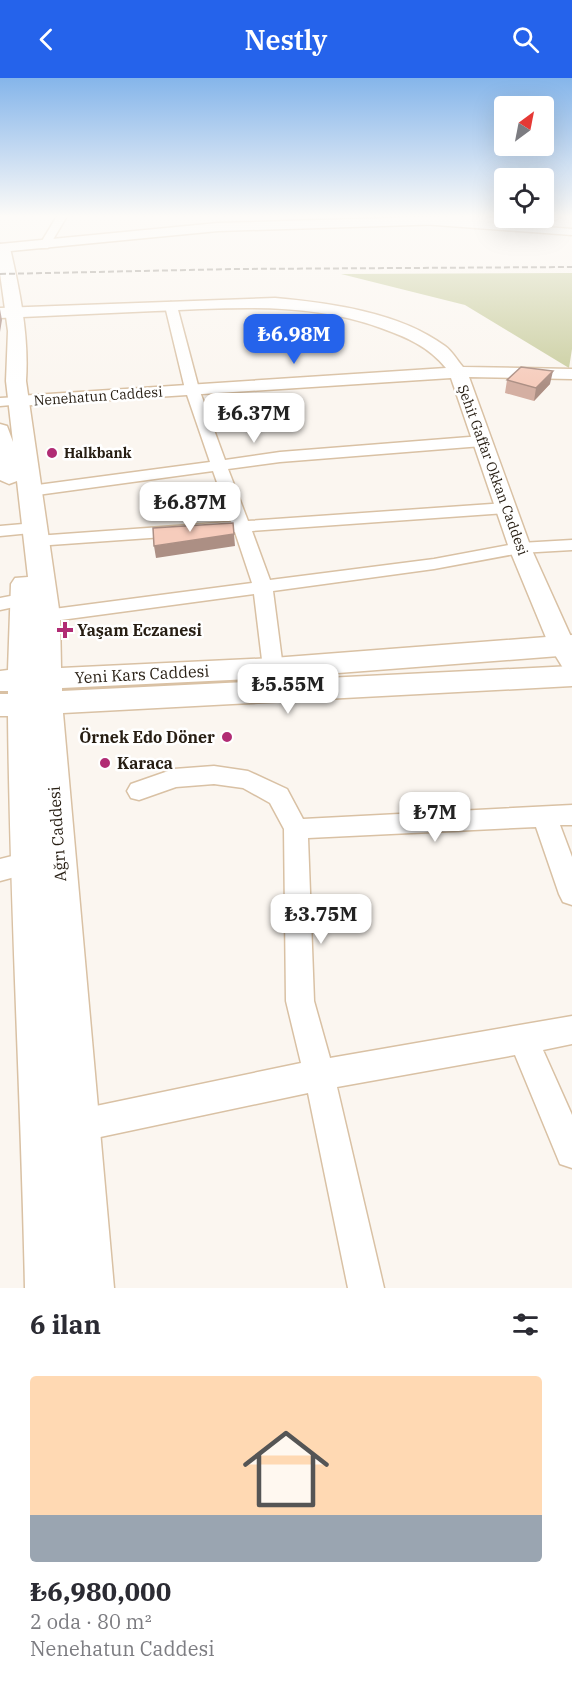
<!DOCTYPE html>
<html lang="tr">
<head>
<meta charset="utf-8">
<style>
  :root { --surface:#fff; --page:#f2f2f3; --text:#2b2b33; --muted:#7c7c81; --accent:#2563eb }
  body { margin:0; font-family:"IBM Plex Serif",serif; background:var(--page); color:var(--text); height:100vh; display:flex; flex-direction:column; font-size:22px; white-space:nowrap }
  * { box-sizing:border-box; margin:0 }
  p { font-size:20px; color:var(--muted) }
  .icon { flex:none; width:33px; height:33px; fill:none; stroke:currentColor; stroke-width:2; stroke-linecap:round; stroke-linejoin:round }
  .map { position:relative; height:1210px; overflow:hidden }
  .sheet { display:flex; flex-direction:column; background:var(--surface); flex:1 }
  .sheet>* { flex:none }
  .needle { width:39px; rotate:32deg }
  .tools { position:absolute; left:494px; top:18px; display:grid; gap:12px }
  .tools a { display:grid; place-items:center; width:60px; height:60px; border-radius:6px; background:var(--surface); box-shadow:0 6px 24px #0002; font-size:30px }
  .price { position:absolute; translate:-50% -51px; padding:0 14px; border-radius:12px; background:#fff; color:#222; font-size:20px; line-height:39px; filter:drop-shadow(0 2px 3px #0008) }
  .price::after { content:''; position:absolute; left:50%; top:36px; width:18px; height:14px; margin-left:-9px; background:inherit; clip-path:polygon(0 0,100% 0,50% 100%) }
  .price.selected { background:var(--accent); color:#fff }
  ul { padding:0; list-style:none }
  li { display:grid; align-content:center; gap:12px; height:318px; padding:0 30px }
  li span { display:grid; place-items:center; height:186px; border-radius:6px; color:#555 }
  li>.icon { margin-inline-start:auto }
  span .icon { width:108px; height:108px; fill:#fffc; stroke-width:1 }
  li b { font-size:26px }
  h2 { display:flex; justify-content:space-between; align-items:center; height:72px; padding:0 30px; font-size:26px }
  header { display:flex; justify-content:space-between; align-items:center; height:78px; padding:0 30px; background:var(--accent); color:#fff; font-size:27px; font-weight:600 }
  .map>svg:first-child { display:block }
  .green { fill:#cacea0 }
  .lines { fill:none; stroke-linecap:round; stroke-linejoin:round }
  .minor-casing { stroke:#d9c1a4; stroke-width:3 }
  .tertiary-casing { stroke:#d9c1a4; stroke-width:3 }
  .secondary-casing { stroke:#d9c1a4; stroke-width:3 }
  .minor { fill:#fff; fill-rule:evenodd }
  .tertiary { fill:#fff; fill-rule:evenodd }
  .secondary { fill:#fff; fill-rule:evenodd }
  .rail { stroke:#958f86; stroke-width:2; stroke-dasharray:6 3; stroke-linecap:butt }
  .wall { fill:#d4afa2 }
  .shaded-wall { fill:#ac8f84 }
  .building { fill:#f6ccbc; stroke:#ac8f84; stroke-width:1.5 }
  .poi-dot { fill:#b12c74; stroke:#fff; stroke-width:2 }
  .labels { text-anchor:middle; stroke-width:5; stroke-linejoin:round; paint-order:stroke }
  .far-street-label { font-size:14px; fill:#271e13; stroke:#fff }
  .far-poi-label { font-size:14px; font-weight:bold; fill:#271e13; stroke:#fff; text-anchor:start }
  .poi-label { font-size:16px; font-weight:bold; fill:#271e13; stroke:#fff; text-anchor:start }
  .street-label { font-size:16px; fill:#271e13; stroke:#fff }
</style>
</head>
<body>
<header><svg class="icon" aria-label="back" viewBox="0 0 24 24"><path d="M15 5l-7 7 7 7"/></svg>Nestly<svg class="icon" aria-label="search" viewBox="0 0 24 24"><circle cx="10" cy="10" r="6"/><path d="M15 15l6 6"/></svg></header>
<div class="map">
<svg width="572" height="1210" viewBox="0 0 572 1210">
  <rect width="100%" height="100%" fill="#fbf6f0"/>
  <!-- green -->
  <path class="green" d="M572,195V271L569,290L465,227L341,196Z"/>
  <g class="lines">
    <!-- minor casing -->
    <g class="minor-casing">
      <path id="minor" d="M57,138H67L48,170H40L39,168Z
        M401,138L572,151V157L422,146Z
        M171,224L177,228L199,311L225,382L280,374L482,358L490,363L482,368L280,384L228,391L248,443L506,425L514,430L506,435L252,453L270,502L434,481L520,465L572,462V472L520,475L434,491L273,513L283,590L280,595H266L263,590L254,516L46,544L39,542L36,538L39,534L46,532L252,505L235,454L36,468L27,463L36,458L231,444L213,393L30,418L22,413L30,408L210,384L185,311L165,228Z
        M18,319L25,323L23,326L0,328V320Z
        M35,445L44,450L41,454L0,458V448Z
        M26,515L35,521L33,525L0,532V520Z
        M214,688L248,693L287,711L303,741L572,727V747H560L572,779V827L563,824L559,816L536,749L308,760L314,923L330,980L572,938V966L543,972L572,1037V1090L560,1086L515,977L337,1009L384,1210H348L308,1015L72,1065L61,1060L56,1049L61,1038L72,1033L301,985L286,923L284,751L270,725L243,710L214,706L176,709L139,722L131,720L127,713L131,706L174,691Z
        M28,774L37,777L41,785L37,793L0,803V781Z"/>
    </g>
    <!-- tertiary casing -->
    <g class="tertiary-casing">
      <path id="tertiary" d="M457,138L517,140L511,144L218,153L0,174V166L218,145Z
        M543,138H561L555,142L538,140Z
        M275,220C330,225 399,234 445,268C452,273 457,282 463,289L572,291V301L469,299L531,470L572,561V593L563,590L549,567L509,470L451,300L18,328L9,323L18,318L446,290C428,268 406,259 381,250C307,223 232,230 155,233C103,235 52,238 0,240V230Z"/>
    </g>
    <!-- secondary casing -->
    <g class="secondary-casing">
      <path id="secondary" d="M0,166L8,167L10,170C20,214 29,258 26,303L60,538L61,590L273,580L572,557V577L273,600L62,610V613L572,588V608L63,635L114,1210H25C21,1019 10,829 8,638H0V616H8V613H0V593L8,592L11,506L15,500L28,499L17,403L9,406L0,402V346L7,348L13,364L6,303L8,253L0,195Z"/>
    </g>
    <!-- minor -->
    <use href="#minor" class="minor"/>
    <!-- tertiary -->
    <use href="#tertiary" class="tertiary"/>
    <!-- secondary -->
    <use href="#secondary" class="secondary"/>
    <!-- rail -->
    <path class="rail" d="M0,196L234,191L572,189"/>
  </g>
  <!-- wall -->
  <path class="wall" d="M507,302L550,306L534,323L505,315Z"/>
  <!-- shaded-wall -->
  <path class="shaded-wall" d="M0,231L2,242L0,254Z
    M553,293L550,306L534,323L536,310Z
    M234,456L235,468L156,480L154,468Z"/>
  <!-- building -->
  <path class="building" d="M521,289L553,293L536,310L507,302Z
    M233,445L234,456L154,468L153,450Z"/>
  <!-- sky -->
  <linearGradient id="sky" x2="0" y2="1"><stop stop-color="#85b5ea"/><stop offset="0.45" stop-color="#fdfbf8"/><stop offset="1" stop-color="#fdfbf8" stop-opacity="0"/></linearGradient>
  <rect width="572" height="307" fill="url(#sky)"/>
  <!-- markers -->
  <g class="poi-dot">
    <circle cx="52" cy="375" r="6"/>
    <path d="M62 543h6v6h6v6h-6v6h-6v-6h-6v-6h6z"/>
    <circle cx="227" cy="659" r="6"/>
    <circle cx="105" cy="685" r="6"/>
  </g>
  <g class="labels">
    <!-- far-street labels -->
    <g class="far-street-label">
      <text transform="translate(98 318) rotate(-4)" y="5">Nenehatun Caddesi</text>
      <text transform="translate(493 392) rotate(70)" y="5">Şehit Gaffar Okkan Caddesi</text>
    </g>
    <!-- far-poi labels -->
    <g class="far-poi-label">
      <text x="64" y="380">Halkbank</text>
    </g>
    <!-- poi labels -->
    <g class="poi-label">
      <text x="77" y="558">Yaşam Eczanesi</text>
      <text x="215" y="665" text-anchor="end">Örnek Edo Döner</text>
      <text x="117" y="691">Karaca</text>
    </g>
    <!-- street labels -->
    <g class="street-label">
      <text transform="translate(142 596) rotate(-3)" y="6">Yeni Kars Caddesi</text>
      <text transform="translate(57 756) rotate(-94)" y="6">Ağrı Caddesi</text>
    </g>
  </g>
</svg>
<div class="tools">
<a><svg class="needle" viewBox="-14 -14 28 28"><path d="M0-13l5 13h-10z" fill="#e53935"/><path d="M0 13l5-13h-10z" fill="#7c7c81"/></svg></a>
<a><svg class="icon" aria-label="locate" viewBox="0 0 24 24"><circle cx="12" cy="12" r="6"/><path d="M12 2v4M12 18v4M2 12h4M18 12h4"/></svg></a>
</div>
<b class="price selected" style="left:294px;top:287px">₺6.98M</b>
<b class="price" style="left:254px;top:366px">₺6.37M</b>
<b class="price" style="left:190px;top:455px">₺6.87M</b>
<b class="price" style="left:288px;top:637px">₺5.55M</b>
<b class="price" style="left:435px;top:765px">₺7M</b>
<b class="price" style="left:321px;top:867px">₺3.75M</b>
</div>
<section class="sheet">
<h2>6 ilan<svg class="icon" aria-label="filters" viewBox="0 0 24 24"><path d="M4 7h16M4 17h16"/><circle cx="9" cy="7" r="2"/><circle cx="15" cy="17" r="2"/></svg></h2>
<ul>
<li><span style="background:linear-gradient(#ffd9b3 75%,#9aa5b1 0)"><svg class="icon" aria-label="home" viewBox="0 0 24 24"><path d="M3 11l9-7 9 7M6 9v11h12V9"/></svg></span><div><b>₺6,980,000</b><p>2 oda · 80 m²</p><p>Nenehatun Caddesi</p></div></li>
</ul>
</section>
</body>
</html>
